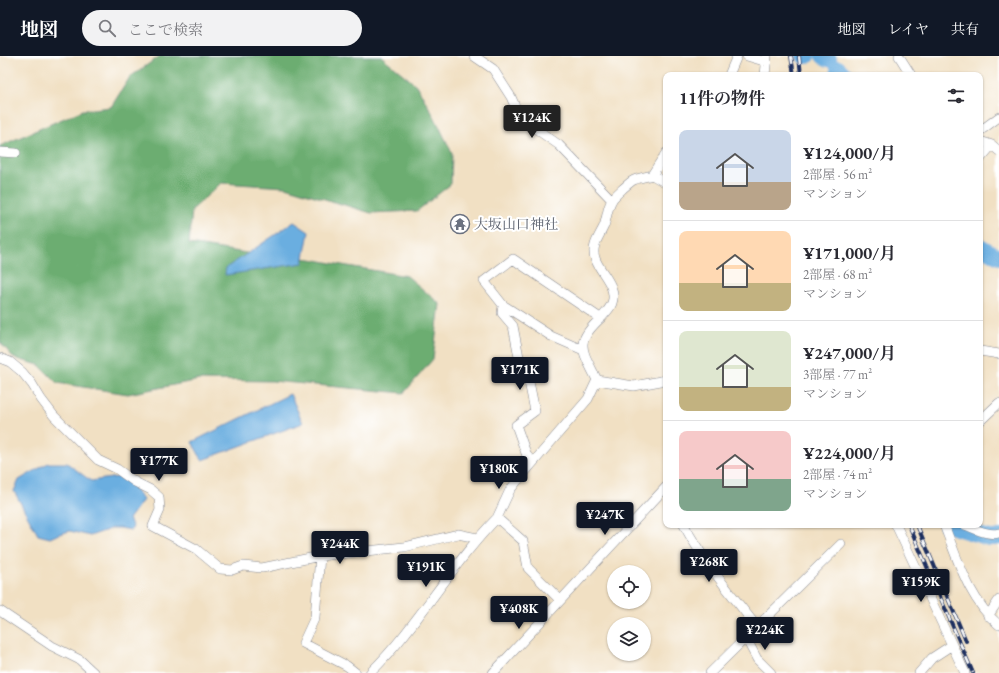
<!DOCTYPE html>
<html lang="ja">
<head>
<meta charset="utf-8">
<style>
  :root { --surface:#fff; --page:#f2f2f3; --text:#2b2b33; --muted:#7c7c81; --line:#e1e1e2; --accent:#111827 }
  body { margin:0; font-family:"EB Garamond","Noto Serif JP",serif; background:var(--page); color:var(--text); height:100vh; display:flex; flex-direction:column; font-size:15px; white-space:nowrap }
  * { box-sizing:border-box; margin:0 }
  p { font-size:13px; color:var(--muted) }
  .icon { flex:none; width:22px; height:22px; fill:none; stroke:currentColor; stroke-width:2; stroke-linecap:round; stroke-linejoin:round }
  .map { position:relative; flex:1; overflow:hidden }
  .drawer { position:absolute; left:663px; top:16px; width:320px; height:456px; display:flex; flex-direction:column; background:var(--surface); border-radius:8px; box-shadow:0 1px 3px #0004 }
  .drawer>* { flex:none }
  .buttons { position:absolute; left:607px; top:509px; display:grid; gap:8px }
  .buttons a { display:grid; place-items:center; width:44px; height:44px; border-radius:50%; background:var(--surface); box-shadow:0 1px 3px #0004; font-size:20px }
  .price { position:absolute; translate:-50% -34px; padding:0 9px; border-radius:4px; background:var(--accent); color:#fff; font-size:13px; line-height:26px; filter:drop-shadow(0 1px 2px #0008) }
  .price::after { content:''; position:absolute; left:50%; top:24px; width:12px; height:9px; margin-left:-6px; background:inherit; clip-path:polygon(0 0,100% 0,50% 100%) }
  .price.on { background:#222; color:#fff }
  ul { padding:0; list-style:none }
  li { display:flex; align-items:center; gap:12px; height:100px; padding:0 16px }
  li+li { border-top:1px solid var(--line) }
  li span { display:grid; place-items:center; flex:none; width:112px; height:80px; border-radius:8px; color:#555 }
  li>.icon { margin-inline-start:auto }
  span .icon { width:48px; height:48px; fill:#fffc; stroke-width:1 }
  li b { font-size:17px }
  h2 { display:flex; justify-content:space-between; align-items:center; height:48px; padding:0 16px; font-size:17px }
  header { display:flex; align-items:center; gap:24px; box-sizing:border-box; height:56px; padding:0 20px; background:var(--accent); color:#fff }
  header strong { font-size:19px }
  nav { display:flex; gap:22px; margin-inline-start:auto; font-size:14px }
  .search { width:280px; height:36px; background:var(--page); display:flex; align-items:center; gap:10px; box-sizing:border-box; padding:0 14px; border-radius:22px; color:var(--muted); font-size:15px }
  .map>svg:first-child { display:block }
  .forest { fill:#6cad71; stroke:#446e68 }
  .water { fill:#6baee0; stroke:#436e9f }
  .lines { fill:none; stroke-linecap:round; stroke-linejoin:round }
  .river { stroke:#6baee0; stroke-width:16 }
  .minor-casing { stroke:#868890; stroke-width:10 }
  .minor { stroke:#fff; stroke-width:9 }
  .rail-casing { stroke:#1b2f5e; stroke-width:4 }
  .rail { stroke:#fff; stroke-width:2.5; stroke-dasharray:8; stroke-linecap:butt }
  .labels { text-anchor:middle; stroke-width:4; stroke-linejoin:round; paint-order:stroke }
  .worship-label { font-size:14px; fill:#5b616d; stroke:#fff; text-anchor:start }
</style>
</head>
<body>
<header>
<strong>地図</strong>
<div class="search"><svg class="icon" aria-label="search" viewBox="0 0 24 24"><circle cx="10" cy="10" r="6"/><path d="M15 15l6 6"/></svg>ここで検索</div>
<nav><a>地図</a><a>レイヤ</a><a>共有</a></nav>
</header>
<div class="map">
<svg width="999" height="617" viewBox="0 0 999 617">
  <rect width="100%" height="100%" fill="#fff"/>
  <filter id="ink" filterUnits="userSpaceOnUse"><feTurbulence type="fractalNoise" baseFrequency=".025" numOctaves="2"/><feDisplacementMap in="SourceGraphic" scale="8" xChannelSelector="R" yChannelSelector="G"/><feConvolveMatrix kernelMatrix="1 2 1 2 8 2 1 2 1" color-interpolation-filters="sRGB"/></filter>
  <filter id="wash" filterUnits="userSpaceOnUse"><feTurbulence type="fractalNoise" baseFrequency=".012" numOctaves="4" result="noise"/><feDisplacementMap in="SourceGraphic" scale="16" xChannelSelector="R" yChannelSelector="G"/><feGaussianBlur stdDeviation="0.9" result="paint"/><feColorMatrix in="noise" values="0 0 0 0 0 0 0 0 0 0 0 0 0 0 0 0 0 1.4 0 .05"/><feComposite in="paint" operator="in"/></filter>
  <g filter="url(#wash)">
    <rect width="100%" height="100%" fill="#f1e0c3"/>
    <!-- forest -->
    <path class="forest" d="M160,0H381L416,29L434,60L452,97L451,128L417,155L371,157L285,131L221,127L192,154L189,188L253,198L311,203L342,209L407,220L440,248L433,303L404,337L272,325L199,324L128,338L57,327L39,309L14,302L0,286V90L83,54L111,51L130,21Z"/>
    <!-- water -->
    <path class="water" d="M294,166L309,176L303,207L225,219L226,212Z
      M290,338L303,367L202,404L192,386Z
      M48,407H67L91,425L118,421L132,429L143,444L129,463L133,471L131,474L120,472H113L90,480L70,475L59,478L50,482L38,479L14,435L19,424Z"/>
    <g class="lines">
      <!-- river -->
      <path class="river" d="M804,0H807
        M823,0L829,3
        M838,12L845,19
        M980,190L999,201
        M947,469L989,482H996L999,481"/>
    </g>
  </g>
  <g filter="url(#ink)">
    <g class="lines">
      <!-- minor casing -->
      <g class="minor-casing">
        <path id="minor" d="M474,0L493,13L511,41L518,57L529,68L559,89L612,144
          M747,0L767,6
          M899,0L911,19
          M729,19L737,0
          M765,19L767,0
          M980,75L999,61
          M980,85L992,89L999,95
          M0,96L16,97
          M980,103L992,89
          M652,119L666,97
          M666,127L652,119C646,121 637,122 632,125C628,128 614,140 612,144C607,152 607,162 604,170C599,181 591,190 595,202C599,215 615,228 613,243C612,251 607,255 602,261C573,287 582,293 597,324L634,330L666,324
          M503,249L502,257L513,270L519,301L527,316L535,355L516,369L527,400L533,406
          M583,294L551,280L503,249L484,225L513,203L600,262
          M980,295L999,298
          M0,302L10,306L22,316L32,328L41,343L54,360L98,404L117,413L135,426L151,434L159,441L160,454L153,470L196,493L220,513L232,514L243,510L262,512L320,500
          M980,365L999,347
          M684,469C704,506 731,538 757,571
          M896,469L965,617
          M944,469C958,504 969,544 999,569
          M965,469C976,473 988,480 999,477
          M560,544L528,512L523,485L497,462L510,434L518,424L588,343L597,324
          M0,555L52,590L80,604L94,617
          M988,560L999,544
          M746,582L757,603L771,617
          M356,617L347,610L303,587L315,561L320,500L404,491L458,478L477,482
          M370,617C418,570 450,510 497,462
          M493,617L666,431
          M710,617L841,488
          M919,617L932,602L952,589"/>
      </g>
      <!-- minor -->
      <use href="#minor" class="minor"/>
      <!-- rail casing -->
      <g class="rail-casing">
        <path id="rail" d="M791,0L794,19
          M799,0L801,19
          M909,469L973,617
          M917,469L966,585"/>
      </g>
      <!-- rail -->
      <use href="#rail" class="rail"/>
    </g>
  </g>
  <!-- icons -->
  <defs>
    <g id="temple-ring" transform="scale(1)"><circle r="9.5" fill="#fff" stroke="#6b7280" stroke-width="1.5"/><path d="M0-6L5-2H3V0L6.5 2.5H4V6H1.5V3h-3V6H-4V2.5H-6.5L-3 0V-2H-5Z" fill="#6b7280"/></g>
  </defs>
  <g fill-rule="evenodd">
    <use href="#temple-ring" x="460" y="168"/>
  </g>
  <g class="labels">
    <!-- worship labels -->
    <g class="worship-label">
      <text x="474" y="173">大坂山口神社</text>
    </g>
  </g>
</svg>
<div class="buttons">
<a><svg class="icon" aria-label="locate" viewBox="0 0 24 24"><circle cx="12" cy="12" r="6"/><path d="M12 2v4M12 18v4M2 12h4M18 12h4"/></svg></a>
<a><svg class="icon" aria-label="layers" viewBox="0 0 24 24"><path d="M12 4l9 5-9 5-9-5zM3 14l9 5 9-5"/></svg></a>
</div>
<b class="price on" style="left:532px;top:83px">¥124K</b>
<b class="price" style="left:520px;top:335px">¥171K</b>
<b class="price" style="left:159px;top:426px">¥177K</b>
<b class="price" style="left:499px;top:434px">¥180K</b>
<b class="price" style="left:605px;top:480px">¥247K</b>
<b class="price" style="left:340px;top:509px">¥244K</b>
<b class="price" style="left:709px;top:527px">¥268K</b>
<b class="price" style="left:426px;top:532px">¥191K</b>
<b class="price" style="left:921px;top:547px">¥159K</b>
<b class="price" style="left:519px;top:574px">¥408K</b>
<b class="price" style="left:765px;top:595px">¥224K</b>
<section class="drawer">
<h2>11件の物件<svg class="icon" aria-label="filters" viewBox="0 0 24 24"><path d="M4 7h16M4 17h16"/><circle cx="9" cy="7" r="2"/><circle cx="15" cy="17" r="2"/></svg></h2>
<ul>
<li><span style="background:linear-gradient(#c9d6e8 65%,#b9a48a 0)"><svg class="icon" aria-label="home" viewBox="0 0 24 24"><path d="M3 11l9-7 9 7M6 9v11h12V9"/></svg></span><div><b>¥124,000/月</b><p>2部屋 · 56 m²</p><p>マンション</p></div></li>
<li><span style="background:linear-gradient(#ffd9b3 65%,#c2b280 0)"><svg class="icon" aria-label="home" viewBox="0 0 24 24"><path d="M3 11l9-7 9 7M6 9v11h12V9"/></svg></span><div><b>¥171,000/月</b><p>2部屋 · 68 m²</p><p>マンション</p></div></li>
<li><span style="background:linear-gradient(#dfe7d0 70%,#c2b280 0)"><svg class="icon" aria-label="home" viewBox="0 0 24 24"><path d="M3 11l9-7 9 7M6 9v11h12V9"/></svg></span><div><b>¥247,000/月</b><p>3部屋 · 77 m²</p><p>マンション</p></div></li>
<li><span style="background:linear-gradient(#f6c9c9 60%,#7fa58c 0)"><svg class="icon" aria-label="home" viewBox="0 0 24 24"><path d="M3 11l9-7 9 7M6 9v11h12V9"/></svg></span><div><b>¥224,000/月</b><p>2部屋 · 74 m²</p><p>マンション</p></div></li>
</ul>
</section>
</div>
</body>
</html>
